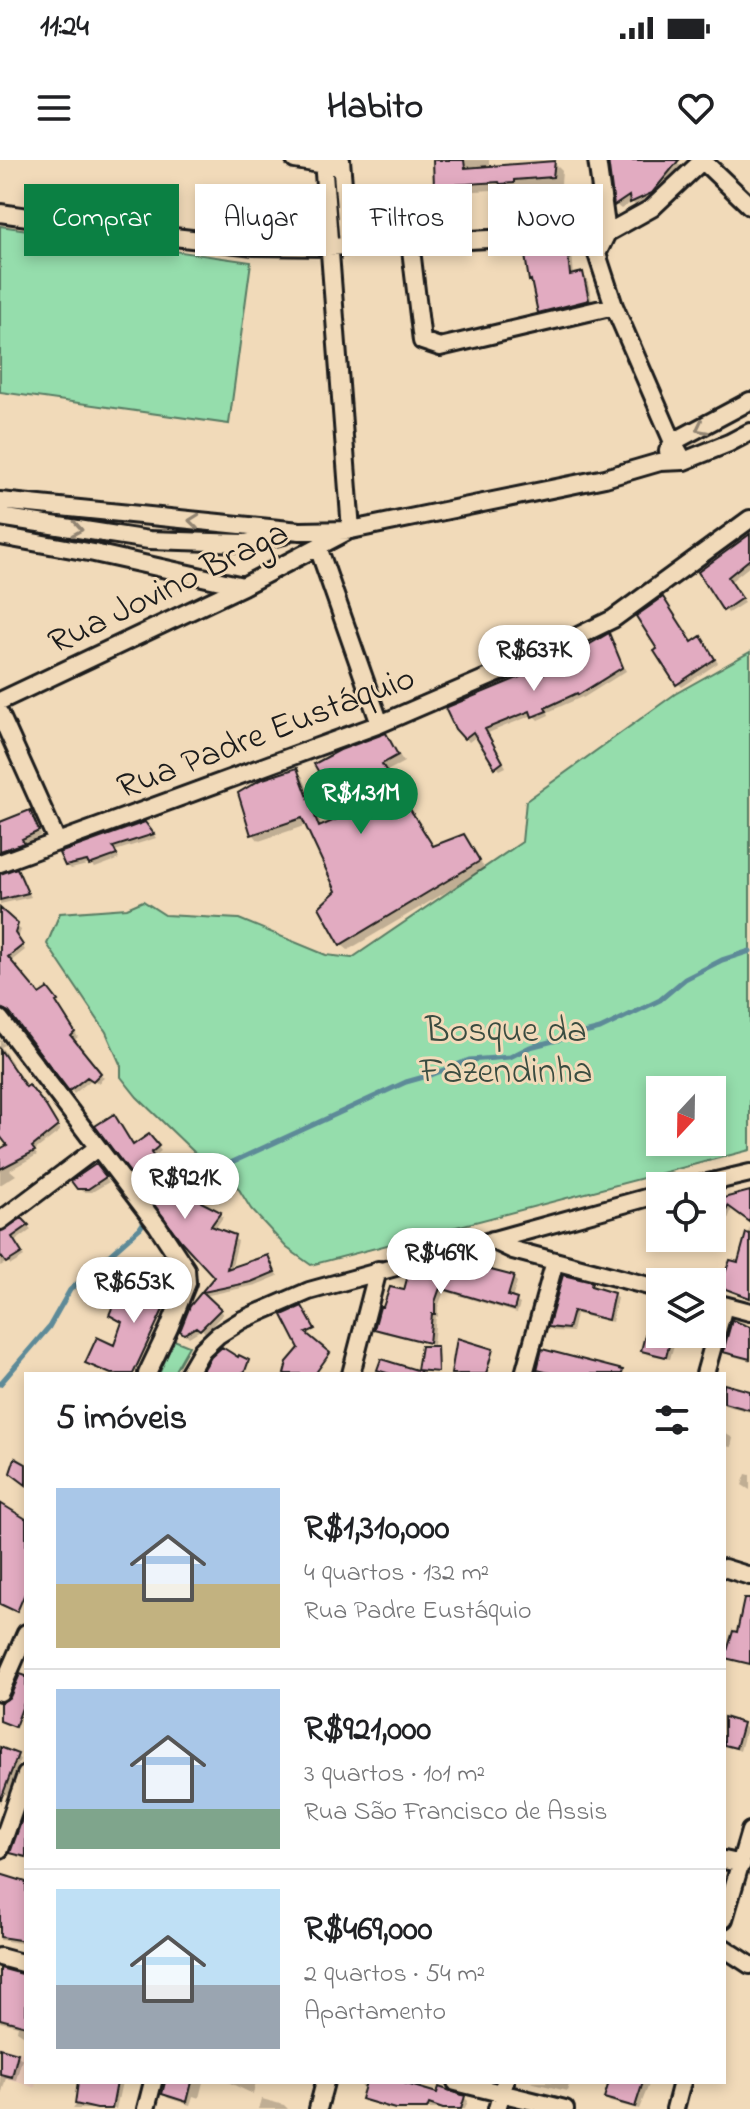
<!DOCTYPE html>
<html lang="pt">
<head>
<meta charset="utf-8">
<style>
  :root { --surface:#fff; --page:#f2f2f2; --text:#202124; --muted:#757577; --line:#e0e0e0; --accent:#0b8043 }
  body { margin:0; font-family:"Indie Flower",sans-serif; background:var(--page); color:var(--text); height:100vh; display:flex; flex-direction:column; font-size:30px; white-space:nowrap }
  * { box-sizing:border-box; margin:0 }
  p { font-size:26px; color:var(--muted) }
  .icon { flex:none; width:44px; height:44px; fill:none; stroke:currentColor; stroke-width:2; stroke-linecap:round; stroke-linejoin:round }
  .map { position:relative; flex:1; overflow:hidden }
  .drawer { position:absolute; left:24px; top:1212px; width:702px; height:712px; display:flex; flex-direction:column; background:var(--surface); border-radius:0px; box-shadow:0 4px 12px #0003 }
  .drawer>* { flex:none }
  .banner { position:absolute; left:24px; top:24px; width:702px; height:72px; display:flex; gap:16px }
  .needle { width:52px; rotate:202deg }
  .buttons { position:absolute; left:646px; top:916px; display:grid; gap:16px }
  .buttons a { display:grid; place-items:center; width:80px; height:80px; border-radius:0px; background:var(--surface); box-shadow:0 4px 12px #0003; font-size:40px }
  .price { position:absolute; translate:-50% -68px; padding:0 18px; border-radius:28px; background:#fff; color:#222; font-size:26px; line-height:52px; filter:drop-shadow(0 2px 4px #0008) }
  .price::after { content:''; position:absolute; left:50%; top:48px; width:24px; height:18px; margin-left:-12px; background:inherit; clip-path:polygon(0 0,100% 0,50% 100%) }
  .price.on { background:var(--accent); color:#fff }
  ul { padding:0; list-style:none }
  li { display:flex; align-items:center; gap:24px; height:200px; padding:0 32px }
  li+li { border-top:2px solid var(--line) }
  li span { display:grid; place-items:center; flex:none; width:224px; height:160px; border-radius:0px; color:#555 }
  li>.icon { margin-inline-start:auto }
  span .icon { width:96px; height:96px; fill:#fffc; stroke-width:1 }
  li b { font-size:34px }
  h2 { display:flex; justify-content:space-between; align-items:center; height:96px; padding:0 32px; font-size:34px }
  .tag { padding:0 28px; border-radius:0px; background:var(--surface); box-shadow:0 4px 12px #0003; font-size:28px; line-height:72px }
  .tag.on { background:var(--accent); color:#fff }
  .status { display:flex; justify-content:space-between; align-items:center; height:56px; padding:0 40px; background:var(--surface); direction:ltr }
  .status svg { height:22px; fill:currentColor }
  header { display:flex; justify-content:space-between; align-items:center; height:104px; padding:0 32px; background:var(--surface); font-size:36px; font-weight:800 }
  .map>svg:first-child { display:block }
  .built { fill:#ecccbb }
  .green { fill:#95ddac; stroke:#587c64; stroke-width:2; fill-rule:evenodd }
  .shadow { fill:#0003 }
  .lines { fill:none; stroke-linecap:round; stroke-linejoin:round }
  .stream { stroke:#5d8a98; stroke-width:5 }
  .building { fill:#e2abc1; stroke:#1c1c1c; stroke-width:2 }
  .minor-casing { stroke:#1c1c1c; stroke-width:22 }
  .minor { stroke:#f1dab9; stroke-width:16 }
  .oneway { stroke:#918472 }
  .labels { text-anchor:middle; stroke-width:6; stroke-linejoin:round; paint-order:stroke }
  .street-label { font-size:36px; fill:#1c1c1c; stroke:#f1dab9 }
  .park-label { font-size:36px; fill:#3a4c40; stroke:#f1dab9 }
</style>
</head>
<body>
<div class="status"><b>11:24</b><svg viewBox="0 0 49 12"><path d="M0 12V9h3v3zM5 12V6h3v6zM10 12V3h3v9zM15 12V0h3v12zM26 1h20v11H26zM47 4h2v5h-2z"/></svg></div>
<header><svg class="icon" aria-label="menu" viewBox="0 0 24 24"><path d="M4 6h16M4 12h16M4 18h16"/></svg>Habito<svg class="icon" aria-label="heart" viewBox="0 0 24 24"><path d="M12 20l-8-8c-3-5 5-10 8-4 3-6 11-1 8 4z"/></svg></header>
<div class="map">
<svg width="750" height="1949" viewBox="0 0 750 1949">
  <rect width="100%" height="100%" fill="#f1dab9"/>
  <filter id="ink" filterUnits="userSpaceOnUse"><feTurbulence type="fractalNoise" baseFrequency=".0125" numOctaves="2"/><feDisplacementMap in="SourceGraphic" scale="16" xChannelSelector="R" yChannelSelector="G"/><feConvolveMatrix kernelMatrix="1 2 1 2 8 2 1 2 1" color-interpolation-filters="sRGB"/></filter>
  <g filter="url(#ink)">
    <!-- built -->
    <path class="built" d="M0,1886L26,1894V1922H36L35,1928L0,1916Z"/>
    <!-- green -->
    <path class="green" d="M0,66L251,102L229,264L0,232Z
      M750,492V990L311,1105L287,1088L251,1049L235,1023L195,993L137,937L121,917V906L106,872L47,784L60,753L127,748L143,741L165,755L239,759L326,795L352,798L522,682L526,641L675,534ZM712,930V982H660V930Z
      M174,1180L189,1186L173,1214H159Z"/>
    <!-- shadow -->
    <path class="shadow" d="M435,0H489V8L554,3L562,11L561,24L521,27V30L510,32L508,29L444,33L436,25Z
      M610,0H674L682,7L656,38L637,47L632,42L621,49L616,45Z
      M567,88L572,93L574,116L582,114L587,119L593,145L545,157L540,152L534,123L530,120Z
      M750,375V406L731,421L744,443L728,453L701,413Z
      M608,476L626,511L583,538L582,537L548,552L549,555L538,560L533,555L488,573L506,607L500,610L496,606L477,576L469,582L457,568L536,519L561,509L571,497Z
      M701,478L718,503L682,527L678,523Z
      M386,576L404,602L387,611L435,688L464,676L485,709L348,790L341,784L338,732L307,665L259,681L253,674L296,610L303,617L322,668L347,657Z
      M30,653L41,675L24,684L26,687L0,696V664Z
      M149,668L156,678L115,691L119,699L95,708L91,704L71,709L67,705Z
      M17,711L31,737L0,744V715Z
      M0,751L21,770L18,778L25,790L10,802L40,837L52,834L60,846L58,847L78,877L73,881L104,918L98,923L92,919L74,934L13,855L2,848L0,835Z
      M0,879L5,885L1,887L13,904L11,905L27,929L50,952L60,971L34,991L37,995L10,1010L16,1015L0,1025V992L10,985L0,973Z
      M152,980L161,991L153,997L184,1036L193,1030L203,1045L223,1057L215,1069L238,1081L231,1110L268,1097L278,1116L256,1125L204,1136L223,1154L205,1173L202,1169L189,1177L182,1170L191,1147L217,1117L133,987Z
      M100,1010L109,1022L92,1032H83L78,1028Z
      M750,1033V1061L732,1048L721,1079L712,1077V1043Z
      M21,1061L31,1070L14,1082L24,1097L11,1105L8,1102L0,1106V1075Z
      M750,1067V1139L722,1127L739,1105Z
      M664,1078H685V1081Z
      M490,1099L494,1102L491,1112L513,1118L517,1122L512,1139L520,1144L517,1153L444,1131L438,1147V1157L436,1156L433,1185L380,1172L376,1168L405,1132Z
      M591,1124L617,1138L612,1162L576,1154L572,1172L554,1171L550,1167Z
      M660,1154V1174H677L670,1199L647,1194L643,1190Z
      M750,1169V1201L729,1195L725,1191Z
      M724,1226L750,1233V1252L724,1245Z
      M724,1273L733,1278L731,1287L724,1286Z
      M746,1314L750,1315V1330L742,1325Z
      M724,1559L742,1565L746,1569L740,1591L724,1584Z
      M0,1589L20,1599L8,1635L4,1634L0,1645Z
      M0,1716L26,1724V1784L0,1780Z
      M0,1810L26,1816V1877L17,1871L18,1866L0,1862Z
      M0,1890L17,1895L22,1899L16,1920L6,1918L0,1939Z
      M80,1922H122L116,1949H73L77,1944Z
      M167,1922H203L199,1938L193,1936L190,1945L168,1938L164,1934Z
      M228,1922H256L253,1934Z
      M362,1922H396L438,1936L464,1937L468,1941L465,1949H390L368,1942L364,1938L366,1931L361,1926Z
      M530,1922H570L567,1931Z
      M611,1922H650L639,1949L610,1942L606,1938Z
      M262,1939L284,1945L288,1949H259Z"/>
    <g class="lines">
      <!-- stream -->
      <path class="stream" d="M172,1030L406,922L431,915L469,900L510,897L530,887L600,869L660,840L685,819L722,800L750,791
        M0,1224L49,1167L70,1130L140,1068L158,1041"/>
    </g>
    <!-- building -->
    <path class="building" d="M433,0H464L465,8L555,1L553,17L514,20V23L500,24L499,22L434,26Z
      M608,0H679L652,33L630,43L629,36L614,46Z
      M567,86L570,115L583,112L589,140L538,153L531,120L529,121L524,89Z
      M750,374V399L728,417L742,438L723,451L698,412Z
      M663,437L692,482L701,476L715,499L676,525L654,491L657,489L636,456Z
      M609,473L623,507L578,535L577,533L545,548L547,551L532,557L530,551L485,569L503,602L495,608L473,572L464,579L455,569L445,548L532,512L534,517L558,508L554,500L569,493L571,495Z
      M386,573L398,595L382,604L433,686L464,674L480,701L340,785L319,747L336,731L302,658L251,675L238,633L260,620L297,608L319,667L344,656L314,604L340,590Z
      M30,650L39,671L22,679L24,683L0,691V662Z
      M145,662L154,674L113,687L117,695L89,705L87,701L65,706L59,693Z
      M17,708L28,733L0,740V714Z
      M0,748L18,764L15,773L23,785L8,797L39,834L48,828L58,841L56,842L75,872L71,876L101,913L93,921L87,917L69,931L9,852L0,848Z
      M0,889L26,927L29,925L46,946L58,966L32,987L35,991L0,1009V989L7,985L0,976Z
      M114,954L133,985L149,974L159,986L151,993L183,1034L194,1027L201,1042L221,1052L211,1066L235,1075L227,1109L268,1095L275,1112L251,1122L203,1132L221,1149L200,1170L196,1167L184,1174L180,1171L190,1146L214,1117L181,1081L95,966Z
      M96,1004L106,1017L88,1029H77L71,1021Z
      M750,1031V1062L728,1046L712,1085V1041Z
      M22,1058L29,1065L12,1077L22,1093L6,1103L0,1095V1072Z
      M746,1073L750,1074V1138L720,1127L730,1100L738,1102Z
      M163,1094L175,1115L174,1126L133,1214H111L85,1203L97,1177L114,1185L122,1162L109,1155L117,1136L139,1146L154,1114L149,1111L155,1101L158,1102Z
      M491,1097L487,1109L514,1116L508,1136L517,1139L514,1150L440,1128L435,1142V1154H432L429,1183L374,1169L380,1147H383L390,1127L404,1130L408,1115L467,1099Z
      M563,1115L592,1122L591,1126L614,1133L608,1160L573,1151L568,1169L548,1167Z
      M654,1139L660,1140V1174H672L666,1197L641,1191Z
      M302,1146L315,1169L306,1173L330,1193L315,1214H284L287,1202L299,1188L282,1155Z
      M732,1160L750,1167V1199L723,1192Z
      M457,1178L493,1189L486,1214H451Z
      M421,1186H437L438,1212L417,1210Z
      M222,1187L238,1197L239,1195L249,1200L245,1211L240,1214H201L211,1197Z
      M542,1189L623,1210L622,1214H554L537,1210Z
      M381,1199L420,1211V1214H390L377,1210Z
      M724,1224L750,1231V1250L724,1243Z
      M15,1298L26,1304V1325L10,1313Z
      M0,1343L26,1359V1431L17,1452L0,1444Z
      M744,1439H750V1504L725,1498L733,1471L737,1472Z
      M20,1514L26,1516V1537L15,1567L0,1561V1543L10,1537Z
      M724,1557L743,1563L736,1588L724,1585Z
      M0,1587L18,1594L1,1639H0Z
      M26,1648V1697L10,1693Z
      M0,1714L26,1722V1781L0,1777Z
      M0,1808L26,1815V1866L0,1859Z
      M0,1888L18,1893L12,1917L0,1914Z
      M78,1922H117L112,1949H97L75,1944Z
      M165,1922H192L187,1942L162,1934Z
      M366,1922H400L437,1933L439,1927L465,1936L461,1949H443L429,1944L427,1949H395L361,1939Z
      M609,1922H643L635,1947L604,1938Z"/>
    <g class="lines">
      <!-- minor casing -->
      <g class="minor-casing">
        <path id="minor" d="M295,0L332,6
          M323,0L351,370
          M341,0L348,85
          M597,0L607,73L597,94L614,146L673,282L684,301
          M702,0L750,46
          M0,53L147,74L254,86L329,87L607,73L652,48L703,0
          M410,81L422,181L440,187L614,146
          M668,291L673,282L750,241
          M0,341L300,371L351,370L605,318L660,302L684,301L729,283L750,272
          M0,357L149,380L245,383L284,375
          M0,376L94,393L243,426
          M318,387L380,564
          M0,541L243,426L346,372
          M0,554L57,681
          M0,703L380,564L535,497L613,459L750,359
          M0,859L157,1065L186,1109L187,1123L169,1168L147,1214
          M695,1026L750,1013
          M0,1061L97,988
          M492,1080L513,1090L660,1129
          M712,1142L750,1152
          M188,1214L202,1190L218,1175L242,1160L309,1131L660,1034
          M351,1214L378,1110
          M524,1214L555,1101
          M705,1214L724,1146
          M724,1408L750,1416
          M0,1532L26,1473
          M0,1689L26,1615
          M724,1700L742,1704
          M724,1759L750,1671
          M724,1788L750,1805
          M0,1797L26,1804
          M456,1922L565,1949
          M146,1949L153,1922
          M318,1949L325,1922
          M497,1949L505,1922
          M675,1949L682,1922"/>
      </g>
      <!-- minor -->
      <use href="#minor" class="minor"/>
    </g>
    <!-- one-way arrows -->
    <defs><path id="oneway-chevron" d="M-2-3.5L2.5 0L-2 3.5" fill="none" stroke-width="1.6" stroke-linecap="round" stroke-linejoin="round" transform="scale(2)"/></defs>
    <g class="oneway">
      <use href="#oneway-chevron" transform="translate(701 268) rotate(153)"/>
      <use href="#oneway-chevron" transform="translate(194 361) rotate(-174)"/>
      <use href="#oneway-chevron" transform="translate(77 369) rotate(9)"/>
    </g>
  </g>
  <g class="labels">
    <!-- street labels -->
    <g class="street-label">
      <text transform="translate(167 425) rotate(-26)" y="13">Rua Jovino Braga</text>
      <text transform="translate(265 570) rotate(-21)" y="13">Rua Padre Eustáquio</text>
    </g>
    <!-- park labels -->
    <g class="park-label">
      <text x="506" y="881">Bosque da<tspan x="506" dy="41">Fazendinha</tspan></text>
    </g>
  </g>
</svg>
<div class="buttons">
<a><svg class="needle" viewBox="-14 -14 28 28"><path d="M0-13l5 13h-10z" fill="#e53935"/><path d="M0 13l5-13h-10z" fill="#757577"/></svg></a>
<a><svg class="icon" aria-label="locate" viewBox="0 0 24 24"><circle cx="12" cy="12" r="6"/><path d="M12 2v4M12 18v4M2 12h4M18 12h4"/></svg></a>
<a><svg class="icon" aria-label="layers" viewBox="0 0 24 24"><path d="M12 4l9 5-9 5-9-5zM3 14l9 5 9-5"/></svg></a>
</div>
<b class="price" style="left:534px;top:533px">R$637K</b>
<b class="price on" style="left:361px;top:676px">R$1.31M</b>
<b class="price" style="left:185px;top:1061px">R$921K</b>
<b class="price" style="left:441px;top:1136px">R$469K</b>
<b class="price" style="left:134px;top:1165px">R$653K</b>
<div class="banner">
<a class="tag on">Comprar</a>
<a class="tag">Alugar</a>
<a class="tag">Filtros</a>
<a class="tag">Novo</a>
</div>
<section class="drawer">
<h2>5 imóveis<svg class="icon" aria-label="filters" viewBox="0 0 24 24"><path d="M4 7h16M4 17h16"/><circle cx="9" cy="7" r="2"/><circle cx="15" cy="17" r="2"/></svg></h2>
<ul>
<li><span style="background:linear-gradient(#a9c7e8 60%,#c2b280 0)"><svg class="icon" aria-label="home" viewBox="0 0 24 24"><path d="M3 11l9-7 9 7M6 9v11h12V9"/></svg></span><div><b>R$1,310,000</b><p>4 quartos · 132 m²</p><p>Rua Padre Eustáquio</p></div></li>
<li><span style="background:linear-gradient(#a9c7e8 75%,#7fa58c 0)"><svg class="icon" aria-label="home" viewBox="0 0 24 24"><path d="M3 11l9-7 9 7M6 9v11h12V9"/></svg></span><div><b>R$921,000</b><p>3 quartos · 101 m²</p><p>Rua São Francisco de Assis</p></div></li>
<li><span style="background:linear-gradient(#bfe0f5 60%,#9aa5b1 0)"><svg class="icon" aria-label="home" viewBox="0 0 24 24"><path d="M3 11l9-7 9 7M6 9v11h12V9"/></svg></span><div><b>R$469,000</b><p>2 quartos · 54 m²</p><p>Apartamento</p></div></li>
</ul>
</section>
</div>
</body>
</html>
